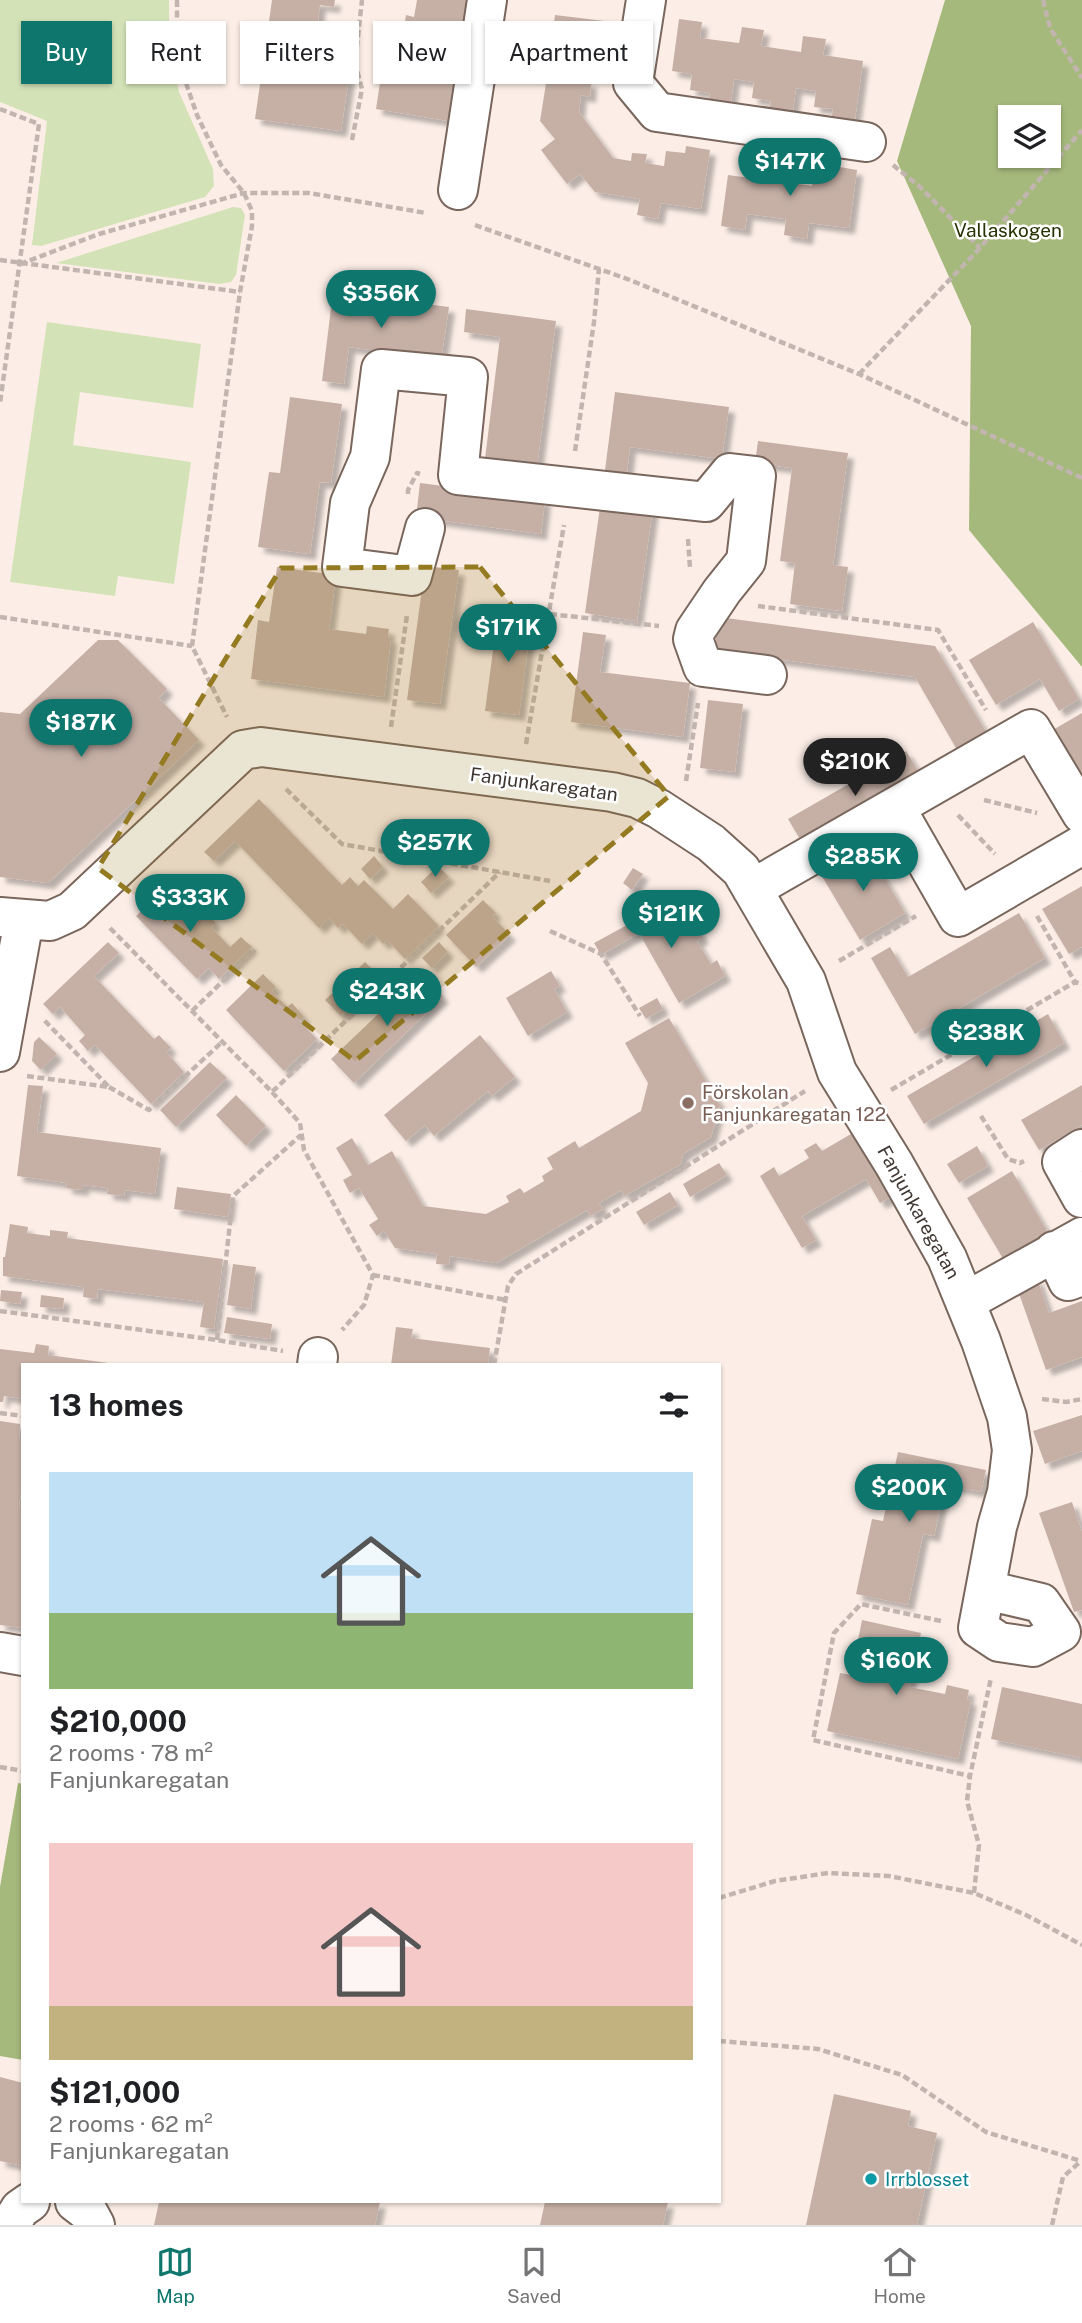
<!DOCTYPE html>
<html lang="en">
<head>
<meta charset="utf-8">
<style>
  :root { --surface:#fff; --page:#f2f2f2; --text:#202124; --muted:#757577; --line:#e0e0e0; --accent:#0f766e }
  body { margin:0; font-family:"Public Sans",sans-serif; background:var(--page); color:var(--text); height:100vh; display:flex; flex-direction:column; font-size:26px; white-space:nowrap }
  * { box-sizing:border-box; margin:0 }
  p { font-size:23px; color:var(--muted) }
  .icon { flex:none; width:38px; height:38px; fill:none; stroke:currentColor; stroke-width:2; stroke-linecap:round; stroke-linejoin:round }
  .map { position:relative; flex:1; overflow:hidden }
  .side { position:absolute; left:21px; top:1363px; width:700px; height:840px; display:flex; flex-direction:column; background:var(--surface); border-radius:0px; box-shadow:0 2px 5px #0004 }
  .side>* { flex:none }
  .top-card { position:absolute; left:21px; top:21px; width:700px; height:63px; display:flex; gap:14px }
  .fabs { position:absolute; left:998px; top:105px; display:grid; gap:14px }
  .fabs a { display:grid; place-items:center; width:63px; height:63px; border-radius:0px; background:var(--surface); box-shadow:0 2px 5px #0004; font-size:35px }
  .price { position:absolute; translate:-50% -60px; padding:0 16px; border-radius:24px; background:var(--accent); color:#fff; font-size:23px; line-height:46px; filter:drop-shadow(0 2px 4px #0008) }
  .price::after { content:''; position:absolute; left:50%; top:42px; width:21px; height:16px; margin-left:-10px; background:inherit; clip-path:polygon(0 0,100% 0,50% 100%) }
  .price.on { background:#222; color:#fff }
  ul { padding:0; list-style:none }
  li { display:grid; align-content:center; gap:14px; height:371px; padding:0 28px }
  li span { display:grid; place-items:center; height:217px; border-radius:0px; color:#555 }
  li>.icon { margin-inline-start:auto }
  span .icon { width:126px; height:126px; fill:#fffc; stroke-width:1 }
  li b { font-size:30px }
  h2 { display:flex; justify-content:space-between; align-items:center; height:84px; padding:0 28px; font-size:30px }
  .tag { padding:0 24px; border-radius:0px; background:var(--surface); box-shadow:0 2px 5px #0004; font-size:24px; line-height:63px }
  .tag.on { background:var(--accent); color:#fff }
  .menu { display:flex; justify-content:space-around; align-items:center; height:98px; border-top:2px solid var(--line); background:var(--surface); font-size:19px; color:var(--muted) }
  .menu a { display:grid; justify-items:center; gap:4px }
  .menu .on { color:var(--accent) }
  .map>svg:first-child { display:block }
  .green { fill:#d4e3b7 }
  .forest { fill:#a6b97c; fill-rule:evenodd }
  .building { fill:#c6b0a6; filter:url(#shadow) }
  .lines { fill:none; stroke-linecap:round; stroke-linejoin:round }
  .minor-casing { stroke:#79665c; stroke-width:42 }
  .path { stroke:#c2b5af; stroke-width:4.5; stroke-dasharray:7 3.5; stroke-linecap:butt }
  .minor { stroke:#fff; stroke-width:38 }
  .marked { fill:#947a21; fill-opacity:0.2; stroke:#947a21; stroke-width:5; stroke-dasharray:14 9; stroke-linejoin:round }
  .education-dot { fill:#8d6e63; stroke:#fff; stroke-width:2.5 }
  .culture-dot { fill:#0f9aa8; stroke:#fff; stroke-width:2.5 }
  .labels { text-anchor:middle; stroke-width:5; stroke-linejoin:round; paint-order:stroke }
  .park-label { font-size:19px; fill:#263102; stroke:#fff }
  .street-label { font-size:19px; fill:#403733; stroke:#fff }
  .education-label { font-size:19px; fill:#785e54; stroke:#fff; text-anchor:start }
  .culture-label { font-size:19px; fill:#0d838f; stroke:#fff; text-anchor:start }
</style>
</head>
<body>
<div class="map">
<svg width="1082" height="2225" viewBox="0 0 1082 2225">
  <defs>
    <filter id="shadow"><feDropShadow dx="6" dy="6" stdDeviation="2" flood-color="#0004"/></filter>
  </defs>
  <rect width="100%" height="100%" fill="#fceee7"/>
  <!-- green -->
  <path class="green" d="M0,0H169V46L179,92L213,169L214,186L205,197L41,246L32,245L47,121L0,102Z
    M233,207L241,208L245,215L236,275L231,282L219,284L56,263Z
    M47,322L201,344L193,408L80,392L73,445L191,462L174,584L118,576L115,596L10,582Z"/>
  <!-- forest -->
  <path class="forest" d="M945,0H1082V667L969,530L971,326L897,161ZM1010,117H1048V156H1010Z
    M18,1783L23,1784V2060L0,2056V1887Z"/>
  <!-- building -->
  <path class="building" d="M272,0H335L334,7L320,5L316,36L329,37L326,53L314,51L311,72L349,77L341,131L255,119Z
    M417,0H467L448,121L376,109L383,63L398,66L400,55L409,57L411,43L385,38L387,24L404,27L406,15L414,17Z
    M555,15L613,22L611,46L604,45L602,64L585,62L583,81L591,82L590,97L581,95L579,112L613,158L631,161L632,153L647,154L645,163L664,166L666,151L685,153L686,146L710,150L701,209L661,203L658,219L637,215L640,199L595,192L580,174L567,184L541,150L555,139L540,121L547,77L530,74L533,53L550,55Z
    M679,19L702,22L700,38L739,43L742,27L764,30L761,46L801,52L803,36L826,39L823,55L863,61L855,119L832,116L833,109L814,107L816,91L796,88L793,110L770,107L771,101L752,98L754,82L734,79L731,102L709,99L710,93L690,90L692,74L672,71Z
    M772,158L794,161L791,183L812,186L814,170L833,173L834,166L857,170L849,228L809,223L807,239L784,235L786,219L747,214L745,230L721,226L728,175L750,178L752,161L771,164Z
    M333,292L449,307L441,360L349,347L344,384L322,381Z
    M466,309L556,321L536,474L484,467L500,337L464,332Z
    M615,392L729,407L722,459L630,447L626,481L604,478Z
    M290,397L342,404L331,483L320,482L310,554L258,547L269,472L280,473Z
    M758,441L848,453L833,565L848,567L842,611L790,604L795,563L780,561L792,468L755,463Z
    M420,483L545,499L541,534L416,517Z
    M601,500L653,507L637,621L585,613Z
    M425,566L459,570L440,704L407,700Z
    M277,567L336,575L329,629L366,634L367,626L389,629L388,637L391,638L384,697L251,679L258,620L269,622Z
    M498,612L532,616L519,715L485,711Z
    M719,617L935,646L989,737L960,755L915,677L714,651Z
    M1033,622L1079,699L1059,711L1040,679L996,705L969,660Z
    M583,632L606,635L600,672L690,683L683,737L571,722Z
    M98,640H118L167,689L159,698L199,740L48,883L0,877V712L20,714Z
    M708,700L743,704L735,772L700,768Z
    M1082,713V783L1051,731Z
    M906,751L922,777L804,846L788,819Z
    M259,799L342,885L350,877L358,886L364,880L393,909L408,894L439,926L405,959L387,940L383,944L373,933L362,944L343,924L338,928L329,918L319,928L235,841L214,861L204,852Z
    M866,846L905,913L860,940L820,873Z
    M374,856L383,867L370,879L361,869Z
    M438,866L449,877L431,893L421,882Z
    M633,868L643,874L632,890L623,883Z
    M175,880L187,893L183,897L198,913L202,909L216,923L211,927L230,947L241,937L252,947L219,979L209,968L197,979L136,916Z
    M1082,886V947L1069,954L1042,909Z
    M483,900L496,913L492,916L510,935L476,967L446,935Z
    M673,900L688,925L693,922L703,938L697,941L711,964L717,960L725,976L679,1003L639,933L601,955L594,943Z
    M1019,913L1045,958L915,1034L871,958L890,947L908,977Z
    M108,942L119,953L94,976L154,1039L159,1035L171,1048L166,1052L184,1072L151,1104L95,1045L88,1051L79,1041L85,1035L60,1007L53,1014L43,1004Z
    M439,942L448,952L432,968L422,958Z
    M365,962L381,978L341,1016L325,1000Z
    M551,971L560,986L554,989L567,1012L528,1036L506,998Z
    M263,974L276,987L272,991L287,1007L292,1003L304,1017L300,1021L317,1039L284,1071L226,1010Z
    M420,974L443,997L354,1083L331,1059Z
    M657,998L663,1009L646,1019L639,1008Z
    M1048,1014L1064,1043L924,1124L907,1096Z
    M669,1018L720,1105L711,1137L683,1154L681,1164L624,1196L621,1190L599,1203L603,1209L591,1216L587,1210L496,1263L450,1256L449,1265L436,1264L437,1254L395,1248L384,1231L377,1236L369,1225L378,1219L359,1188L350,1193L343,1180L352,1175L336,1148L352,1138L368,1165L392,1151L423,1206L486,1214L509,1202L506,1196L520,1188L524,1193L544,1181L542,1176L553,1169L547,1158L575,1141L579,1148L641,1111L648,1083L625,1043Z
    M480,1035L515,1077L492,1096L488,1091L434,1136L425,1125L406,1141L384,1115Z
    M39,1037L57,1054L41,1070L32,1061L34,1042Z
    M210,1062L227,1078L176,1127L160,1110Z
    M28,1085L43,1086L37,1132L161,1148L155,1194L125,1190L124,1196L107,1194L108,1188L83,1185V1190L66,1188L67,1183L17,1176Z
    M1082,1085V1125L1039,1150L1021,1120Z
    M236,1095L266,1126L246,1146L216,1115Z
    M856,1131L894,1195L880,1203L866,1179L802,1216L816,1240L802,1248L760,1176L774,1167L779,1176L809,1158L804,1150L816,1143L822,1151Z
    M977,1146L988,1166L959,1183L947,1164Z
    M719,1163L727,1175L690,1197L683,1184Z
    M1012,1171L1053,1241L1008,1267L967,1198Z
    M177,1187L231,1194L228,1217L174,1209Z
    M670,1192L678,1205L644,1225L636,1212Z
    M10,1224L28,1227L27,1233L50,1236V1230L68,1232L67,1238L223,1259L214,1329L200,1327L204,1302L98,1289L97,1299L83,1297L84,1287L3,1276V1257H5Z
    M233,1264L256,1267L251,1309L227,1305Z
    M1037,1278L1049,1313L1082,1301V1357L1046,1370L1016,1285Z
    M1,1290L22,1292L20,1304L0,1301Z
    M41,1295L64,1298L63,1309L40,1307Z
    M227,1317L272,1324L270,1339L224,1333Z
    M396,1327L413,1329L411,1338L490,1348L488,1365H391Z
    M36,1344L49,1346L48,1355L109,1363V1365H23V1399L4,1396L3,1402H0V1349L34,1353Z
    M1082,1415V1451L1045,1464L1033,1431Z
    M0,1421L20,1424L19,1437H23V1483L19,1505L23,1506V1628L0,1625Z
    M898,1452L986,1470L981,1492L945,1485L934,1536L923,1534L908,1605L856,1594L872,1519L883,1521Z
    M1072,1502L1082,1532V1610L1074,1612L1039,1513Z
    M862,1620L921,1633L909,1687L945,1694L947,1685L969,1690L967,1699L971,1700L958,1759L827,1731L840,1673L851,1675Z
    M1002,1687L1082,1704V1758L991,1739Z
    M0,2077L23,2083V2166L0,2161Z
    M834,2094L911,2111L908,2126L937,2133L917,2225H806Z
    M159,2202H380L375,2225H154Z
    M545,2202H668L663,2225H540Z"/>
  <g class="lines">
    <!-- minor casing -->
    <g class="minor-casing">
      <path id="minor" d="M646,0L633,83L657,112L866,142
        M458,190L487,0
        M425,528L412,576L342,567L350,503L370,457L381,369L468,377L458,475L706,502L730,473L756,476L746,561L722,591L695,631L693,639L703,667L767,675
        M895,807L958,917L1082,845
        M752,889L1031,729L1082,814
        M0,917L50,921L72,911L243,750L261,747L612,792L637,798L659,809L711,843L741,870L806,981L837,1072L894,1164L947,1258L981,1341L1007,1417L1012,1450L1007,1492L997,1527L978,1628L999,1642L1033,1647L1061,1632L1041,1603L986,1590
        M0,1052L24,920
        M1082,1149L1062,1162L1082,1198
        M1054,1251L1068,1281L1082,1276
        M965,1302L1082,1237
        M317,1365L318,1357
        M0,1652L23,1656
        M75,2202L88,2212L95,2225
        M10,2225L20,2209L30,2202"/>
    </g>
    <!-- path -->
    <path class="path" d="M177,0V39L187,86L197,115L221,165L244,193L252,211V226L240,292L192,646L227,717
      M1043,0L1050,28L1082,78
      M0,109L39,124L0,403
      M352,140L362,89L355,63L362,0
      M893,165L919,186L980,248
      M475,225L630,280L859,374L1082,478
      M0,260L240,292
      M20,264L99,234L244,193H309L426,213
      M859,374L980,248L1082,130
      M575,451L594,322L599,269
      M408,494V490L417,473L420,474
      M688,539L690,568
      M758,606L938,630L986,710
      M550,614L659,626
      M0,617L192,646
      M391,727L407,615
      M526,744L564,525
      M686,781L698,703
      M286,789L342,844L550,881
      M984,800L1037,813
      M958,815L995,854
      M1037,916L1075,982
      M110,928L272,1092L500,872
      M550,931L601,954L640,1016
      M839,961L916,916
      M192,1011L255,950
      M27,1076L109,1087L44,1020
      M109,1087L149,1110L222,1042
      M891,1090L1075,982L1082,984
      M272,1092L300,1123L304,1150L373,1275L364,1305L342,1330
      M981,1116L1008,1159L1020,1163L1024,1161
      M373,1275L506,1300
      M0,1311L217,1340L283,1351
      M217,1340L233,1196L301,1135
      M494,1365L508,1286L516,1274L805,1091
      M1042,1399L1066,1402L1082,1399
      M0,1413L23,1416
      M941,1621L861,1604L834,1633L813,1740L970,1776
      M0,1767L23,1771
      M974,1893L979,1845L967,1801L970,1776L991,1678
      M719,1898L775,1881L828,1873L889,1876L974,1893L1026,1915L1082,1945
      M719,2041L818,2049L902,2075L986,2132L1081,2161
      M1052,2225L1063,2177L1081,2161"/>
    <!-- minor -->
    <use href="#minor" class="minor"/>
  </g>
  <!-- marked area -->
  <path class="marked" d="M480,567L669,796L355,1061L98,868L281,568Z"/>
  <!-- markers -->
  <circle class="education-dot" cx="688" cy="1103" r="7"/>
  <circle class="culture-dot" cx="871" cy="2179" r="7"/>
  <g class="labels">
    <!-- park labels -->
    <g class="park-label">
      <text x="1008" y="237">Vallaskogen</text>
    </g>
    <!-- street labels -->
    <g class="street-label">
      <text transform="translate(544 784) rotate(8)" y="7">Fanjunkaregatan</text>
      <text transform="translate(919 1212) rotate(61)" y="7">Fanjunkaregatan</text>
    </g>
    <!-- education labels -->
    <g class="education-label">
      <text x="702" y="1099">Förskolan<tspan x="702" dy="22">Fanjunkaregatan 122</tspan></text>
    </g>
    <!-- culture labels -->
    <g class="culture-label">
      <text x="885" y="2186">Irrblosset</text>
    </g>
  </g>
</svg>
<div class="fabs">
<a><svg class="icon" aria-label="layers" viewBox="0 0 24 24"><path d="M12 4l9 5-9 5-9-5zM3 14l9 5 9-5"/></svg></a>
</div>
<b class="price" style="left:790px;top:198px">$147K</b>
<b class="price" style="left:381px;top:330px">$356K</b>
<b class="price" style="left:508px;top:664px">$171K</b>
<b class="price" style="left:81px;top:759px">$187K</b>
<b class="price on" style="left:855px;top:798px">$210K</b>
<b class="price" style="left:435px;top:879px">$257K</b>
<b class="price" style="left:863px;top:893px">$285K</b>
<b class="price" style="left:190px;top:934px">$333K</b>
<b class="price" style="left:671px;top:950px">$121K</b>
<b class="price" style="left:387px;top:1028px">$243K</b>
<b class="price" style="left:986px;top:1069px">$238K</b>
<b class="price" style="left:909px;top:1524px">$200K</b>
<b class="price" style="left:896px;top:1697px">$160K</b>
<div class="top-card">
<a class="tag on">Buy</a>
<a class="tag">Rent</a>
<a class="tag">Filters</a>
<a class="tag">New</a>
<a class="tag">Apartment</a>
</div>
<section class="side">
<h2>13 homes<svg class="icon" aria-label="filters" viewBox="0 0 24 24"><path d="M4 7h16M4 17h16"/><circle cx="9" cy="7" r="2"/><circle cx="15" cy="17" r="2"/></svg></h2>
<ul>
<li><span style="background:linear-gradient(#bfe0f5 65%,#8fb573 0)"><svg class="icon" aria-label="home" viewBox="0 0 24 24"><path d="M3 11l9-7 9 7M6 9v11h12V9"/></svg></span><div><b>$210,000</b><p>2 rooms · 78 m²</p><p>Fanjunkaregatan</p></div></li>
<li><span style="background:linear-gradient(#f6c9c9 75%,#c2b280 0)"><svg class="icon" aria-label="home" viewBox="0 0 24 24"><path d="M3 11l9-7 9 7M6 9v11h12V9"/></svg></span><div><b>$121,000</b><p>2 rooms · 62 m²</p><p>Fanjunkaregatan</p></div></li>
</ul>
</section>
</div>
<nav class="menu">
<a class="on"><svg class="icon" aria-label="map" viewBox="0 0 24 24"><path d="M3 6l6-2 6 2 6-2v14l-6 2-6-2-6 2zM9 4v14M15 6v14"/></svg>Map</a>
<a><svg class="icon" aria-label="saved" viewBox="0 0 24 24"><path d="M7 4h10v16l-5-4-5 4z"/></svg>Saved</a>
<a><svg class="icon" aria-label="home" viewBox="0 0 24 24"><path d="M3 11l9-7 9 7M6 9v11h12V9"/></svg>Home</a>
</nav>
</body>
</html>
